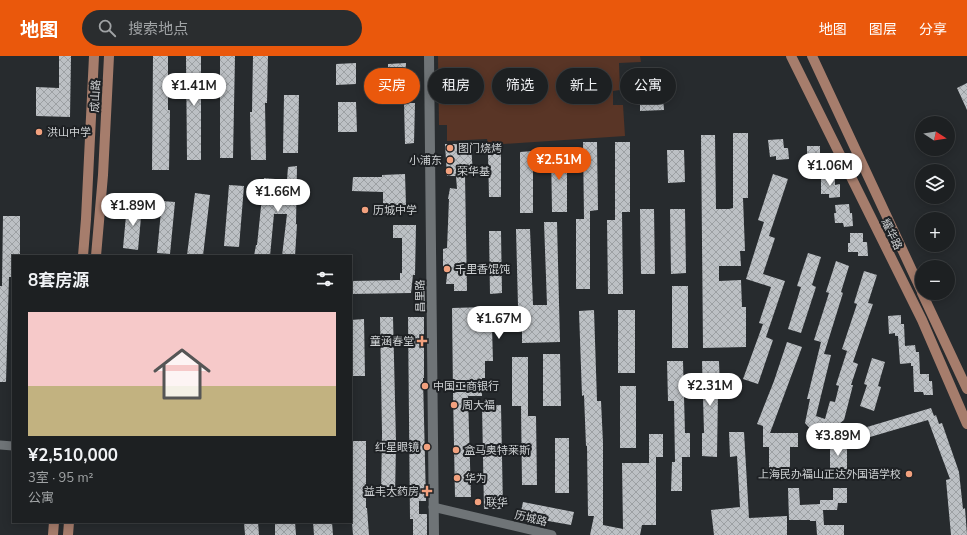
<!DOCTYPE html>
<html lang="zh">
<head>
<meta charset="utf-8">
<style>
  :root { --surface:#1d2022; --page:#2a2d2f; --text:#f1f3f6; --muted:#a0a3a5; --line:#3b3e40; --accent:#ea580c }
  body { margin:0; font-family:"Nunito Sans","Noto Sans SC",sans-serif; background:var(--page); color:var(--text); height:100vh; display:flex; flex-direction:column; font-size:15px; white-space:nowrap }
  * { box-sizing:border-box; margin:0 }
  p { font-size:13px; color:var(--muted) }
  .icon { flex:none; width:22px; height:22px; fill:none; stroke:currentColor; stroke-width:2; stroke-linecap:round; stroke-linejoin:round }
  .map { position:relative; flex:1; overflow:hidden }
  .panel { position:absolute; left:12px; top:199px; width:340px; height:268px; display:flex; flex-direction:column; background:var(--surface); border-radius:0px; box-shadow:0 2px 10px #0003,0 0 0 1px var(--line) }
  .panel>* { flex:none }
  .top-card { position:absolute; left:364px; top:12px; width:380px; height:36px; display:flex; gap:8px }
  .needle { width:26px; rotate:102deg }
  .tools { position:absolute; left:915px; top:60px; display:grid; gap:8px }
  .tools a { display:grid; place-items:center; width:40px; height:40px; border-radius:50%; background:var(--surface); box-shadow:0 2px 10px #0003,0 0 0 1px var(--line); font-size:20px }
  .price { position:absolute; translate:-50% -34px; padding:0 9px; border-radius:14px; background:#fff; color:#222; font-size:13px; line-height:26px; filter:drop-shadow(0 1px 2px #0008) }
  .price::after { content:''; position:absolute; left:50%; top:24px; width:12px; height:9px; margin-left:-6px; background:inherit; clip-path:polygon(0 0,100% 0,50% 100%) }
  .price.selected { background:var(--accent); color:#fff }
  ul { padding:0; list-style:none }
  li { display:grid; align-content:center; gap:8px; height:212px; padding:0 16px }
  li+li { border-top:1px solid var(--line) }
  li span { display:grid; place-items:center; height:124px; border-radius:0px; color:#555 }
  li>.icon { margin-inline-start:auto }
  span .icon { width:72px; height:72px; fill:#fffc; stroke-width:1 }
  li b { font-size:17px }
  h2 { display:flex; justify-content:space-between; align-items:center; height:48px; padding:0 16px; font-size:17px }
  .pill { padding:0 14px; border-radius:18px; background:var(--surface); box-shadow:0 2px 10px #0003,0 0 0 1px var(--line); font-size:14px; line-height:36px }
  .pill.selected { background:var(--accent); color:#fff }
  header { display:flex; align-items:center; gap:24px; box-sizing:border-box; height:56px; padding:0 20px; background:var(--accent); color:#fff }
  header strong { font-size:19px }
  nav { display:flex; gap:22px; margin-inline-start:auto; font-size:14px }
  .search { width:280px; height:36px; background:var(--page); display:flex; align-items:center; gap:10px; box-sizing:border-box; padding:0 14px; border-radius:22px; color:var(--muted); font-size:15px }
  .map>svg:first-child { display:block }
  .green { fill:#593526 }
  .building { fill:url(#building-cross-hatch) }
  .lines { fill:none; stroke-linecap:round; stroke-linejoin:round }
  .minor { stroke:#6f7477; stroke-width:9 }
  .tertiary { stroke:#6f7477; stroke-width:10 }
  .primary { stroke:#a67d6c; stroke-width:10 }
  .poi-dot { fill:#f2a17e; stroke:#1e2124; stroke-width:1.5 }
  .labels { text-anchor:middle; stroke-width:4; stroke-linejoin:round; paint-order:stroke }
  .street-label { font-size:11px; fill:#cfd2d4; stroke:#1e2124 }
  .poi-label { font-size:11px; fill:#cfd2d4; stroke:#1e2124; text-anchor:start }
</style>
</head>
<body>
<header>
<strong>地图</strong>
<div class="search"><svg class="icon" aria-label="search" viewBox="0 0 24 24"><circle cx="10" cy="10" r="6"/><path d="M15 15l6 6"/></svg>搜索地点</div>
<nav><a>地图</a><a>图层</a><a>分享</a></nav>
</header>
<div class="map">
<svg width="967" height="479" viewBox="0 0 967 479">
  <defs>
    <pattern id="building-cross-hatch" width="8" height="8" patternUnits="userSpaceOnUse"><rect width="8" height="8" fill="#bcc0c4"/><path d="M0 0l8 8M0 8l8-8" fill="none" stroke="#9ca0a3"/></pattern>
  </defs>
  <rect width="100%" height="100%" fill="#272b2e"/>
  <!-- green -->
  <path class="green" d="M438,0H640L641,6L619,7L620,34L613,35V49H623L625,80L488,89L487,83L447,85V69H439Z"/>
  <!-- building -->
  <path class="building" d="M59,0H71L70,61L36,60V31L59,32Z
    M153,0H168V54H170L169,114H152Z
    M186,0H201V104H187Z
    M220,0H235L233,102H220Z
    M253,0H268L267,47H265L266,104H251L250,56H252Z
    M356,7V28L336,29V8Z
    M406,7L405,30L388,29V8Z
    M967,27V54L957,32Z
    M284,39H299L298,97H283Z
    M663,42L664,54L640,55V43Z
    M338,46H356L357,76H338Z
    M404,47H415L414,87L405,88Z
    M733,77H748V142H743L745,195H740L741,210H719V225L741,224L742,251H746V291L703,292L701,79H715L716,153H729L733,152Z
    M783,83L784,92H788L789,103L776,104V100L770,101L768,84Z
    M583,86H597L598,154L590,155V233H576V163H584Z
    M615,86H630V156H622L623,238H608L607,164H615Z
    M445,88H471L473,119H465L467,235H454V228H446L448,210L443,211V193L447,192L449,143H448L450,132L457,133L456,120H447Z
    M807,90H820V99H825L826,111L814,112V108L805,109V99H807Z
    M551,94H567V156H552Z
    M667,94H684L685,126L668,127Z
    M533,95V157H520V96Z
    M488,98H501V141H489Z
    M297,110L296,168H297L295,200H282L287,158H274L270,200H254L256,189H257L264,122L287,124L288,111Z
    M405,118L406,149H383V136L352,135L353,121H382V119Z
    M773,118L788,123L769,180L775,182L763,218L785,225L766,281L773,284L758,328L743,323L763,268L759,267L771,231L746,223L764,166L758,164Z
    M821,120H835V129L840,128V141L829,142V138H821Z
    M229,129L244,130L239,191L224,190Z
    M195,137L210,139L203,200L187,199Z
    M162,145L175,146L170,198L157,197Z
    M849,148L850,157H852L853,170L844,171L843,167H835L834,157H836L835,149Z
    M127,149L142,150L138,194L123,192Z
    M640,153H654L655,218H641Z
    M670,153H685L686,217L671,218Z
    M3,160H20V200H13V221H9L6,326H0V230H2Z
    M544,166H557L560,286L522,287V272H492L493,305H485V322H482V340H468L471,441H455L453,337L452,252L518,250L516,173H530L533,249H547Z
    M393,169H416L415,219H413L411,237L351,238V225L400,224V217H402V182H393Z
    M489,175H501L502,237L490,238Z
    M850,177H863V186H867L868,200H858V196H848V187H850Z
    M808,197L821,201L812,229L816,231L801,277L788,273L801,231L797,230Z
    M836,205L849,210L841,236L843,237L824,298L831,299L816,360L825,363L830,345L835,346L839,330L836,329L847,295L842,293L857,248L854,247L864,215L877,219L868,247L873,248L853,306L858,308L851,329H853L844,364L830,375V369L821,375L819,371L813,376L805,367L810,343H807L821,286L814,284L829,237L826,236Z
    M672,230H688V292H672Z
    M594,254L597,345H601L603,387V469L623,473L622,407H649V378H663V401H656V469H642L640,479H590L594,460H588L587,390H586L584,339L582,340L579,255Z
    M618,254H635V317H618Z
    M901,259V268H904L905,290L915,289L916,296H919L920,318H929V325H932L933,339H924L923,336H914L913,310H911V307L900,308L898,280H895V277L889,278L888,260Z
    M380,261H393L396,386L395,441H381L382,378Z
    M408,261H424V322H423L426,445H419V458H427V479H413V463H410Z
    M364,263L365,320H351V264Z
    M787,286L802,291L770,377H798V391H790V417H769V391H763V370L757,368L774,325Z
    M543,298H560L561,350H543Z
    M512,301H528V360H536L537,429H522L521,350H512Z
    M872,302L885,306L878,330L881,331L874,355L860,350L867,329L864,328Z
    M667,305H683L685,377H690V401H682V435H671L672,406H675L674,345H668Z
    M702,305H719L720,335H718L717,401L702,400V377H704Z
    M620,330H636V392H620Z
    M501,349L503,453H484L482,350Z
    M931,352L934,360L936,359L939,368L942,367L959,416L963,453L965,452L967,479H951L946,424L950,423L928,364L870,381L867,371Z
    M729,376H744L749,462L787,460V479H714L711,454L740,451L737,400L730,401Z
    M555,382H569V437H555Z
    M352,385H366V452H367L369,479H353L351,453Z
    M830,385H838V390H847V415H830Z
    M788,432H799L800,449L820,448V444H833V432H847V447H838L837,454H823L824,469H844V479H817L816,465H810V464H789Z
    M523,446L574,456L571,469L520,460Z
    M244,466H258L259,479H245Z
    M275,466H295L296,479H275Z
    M313,466H332L333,479H314Z"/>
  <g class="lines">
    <!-- minor -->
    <path class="minor" d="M0,389L13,390
      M433,451L552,479"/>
    <!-- tertiary -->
    <path class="tertiary" d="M429,0L434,479"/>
    <!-- primary -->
    <path class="primary" d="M791,0L922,264L967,368
      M812,0L922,236
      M83,200L86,163L94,0
      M96,200L103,119L109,0
      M922,237L967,333
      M53,479L54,466
      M68,479L69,466"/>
  </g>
  <!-- markers -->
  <g class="poi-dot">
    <circle cx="39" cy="76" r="4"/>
    <circle cx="450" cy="92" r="4"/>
    <circle cx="450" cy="104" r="4"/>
    <circle cx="449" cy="115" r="4"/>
    <circle cx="365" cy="154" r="4"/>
    <circle cx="447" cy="213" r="4"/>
    <path d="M420 279h4v4h4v4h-4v4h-4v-4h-4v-4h4z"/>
    <circle cx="425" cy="330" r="4"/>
    <circle cx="454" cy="349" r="4"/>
    <circle cx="427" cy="391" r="4"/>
    <circle cx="456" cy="394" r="4"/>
    <circle cx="909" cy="418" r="4"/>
    <circle cx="457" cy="422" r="4"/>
    <path d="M425 429h4v4h4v4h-4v4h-4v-4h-4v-4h4z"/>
    <circle cx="478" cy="446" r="4"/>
  </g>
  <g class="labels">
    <!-- street labels -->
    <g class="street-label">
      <text transform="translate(95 40) rotate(-87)" y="4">成山路</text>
      <text transform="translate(892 178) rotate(64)" y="4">耀华路</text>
      <text transform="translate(420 240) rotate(-91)" y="4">昌里路</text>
      <text transform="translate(531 462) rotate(13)" y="4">历城路</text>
    </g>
    <!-- poi labels -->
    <g class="poi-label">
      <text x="47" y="80">洪山中学</text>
      <text x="458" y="96">图门烧烤</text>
      <text x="442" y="108" text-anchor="end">小浦东</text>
      <text x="457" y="119">荣华基</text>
      <text x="373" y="158">历城中学</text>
      <text x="455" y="217">千里香馄饨</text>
      <text x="414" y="289" text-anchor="end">童涵春堂</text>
      <text x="433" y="334">中国工商银行</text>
      <text x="462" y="353">周大福</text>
      <text x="419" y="395" text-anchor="end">红星眼镜</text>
      <text x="464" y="398">盒马奥特莱斯</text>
      <text x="901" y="422" text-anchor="end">上海民办福山正达外国语学校</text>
      <text x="465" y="426">华为</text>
      <text x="419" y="439" text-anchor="end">益丰大药房</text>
      <text x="486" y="450">联华</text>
    </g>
  </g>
</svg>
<div class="tools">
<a><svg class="needle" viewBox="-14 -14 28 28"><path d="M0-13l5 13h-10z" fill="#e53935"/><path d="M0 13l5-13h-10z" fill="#a0a3a5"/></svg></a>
<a><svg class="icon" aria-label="layers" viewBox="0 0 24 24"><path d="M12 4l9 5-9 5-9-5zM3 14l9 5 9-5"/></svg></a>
<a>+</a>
<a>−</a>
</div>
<b class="price" style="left:194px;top:51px">¥1.41M</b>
<b class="price selected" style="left:559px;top:125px">¥2.51M</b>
<b class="price" style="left:830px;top:131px">¥1.06M</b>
<b class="price" style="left:278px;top:157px">¥1.66M</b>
<b class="price" style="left:133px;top:171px">¥1.89M</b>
<b class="price" style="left:499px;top:284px">¥1.67M</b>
<b class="price" style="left:710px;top:351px">¥2.31M</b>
<b class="price" style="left:838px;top:401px">¥3.89M</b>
<div class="top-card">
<a class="pill selected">买房</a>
<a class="pill">租房</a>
<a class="pill">筛选</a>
<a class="pill">新上</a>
<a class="pill">公寓</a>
</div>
<section class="panel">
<h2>8套房源<svg class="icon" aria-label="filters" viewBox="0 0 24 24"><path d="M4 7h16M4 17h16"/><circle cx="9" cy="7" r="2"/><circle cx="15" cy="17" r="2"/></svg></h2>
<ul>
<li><span style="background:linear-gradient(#f6c9c9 60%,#c2b280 0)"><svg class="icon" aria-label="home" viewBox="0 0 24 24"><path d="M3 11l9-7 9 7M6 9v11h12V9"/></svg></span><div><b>¥2,510,000</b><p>3室 · 95 m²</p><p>公寓</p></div></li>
</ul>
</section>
</div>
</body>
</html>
